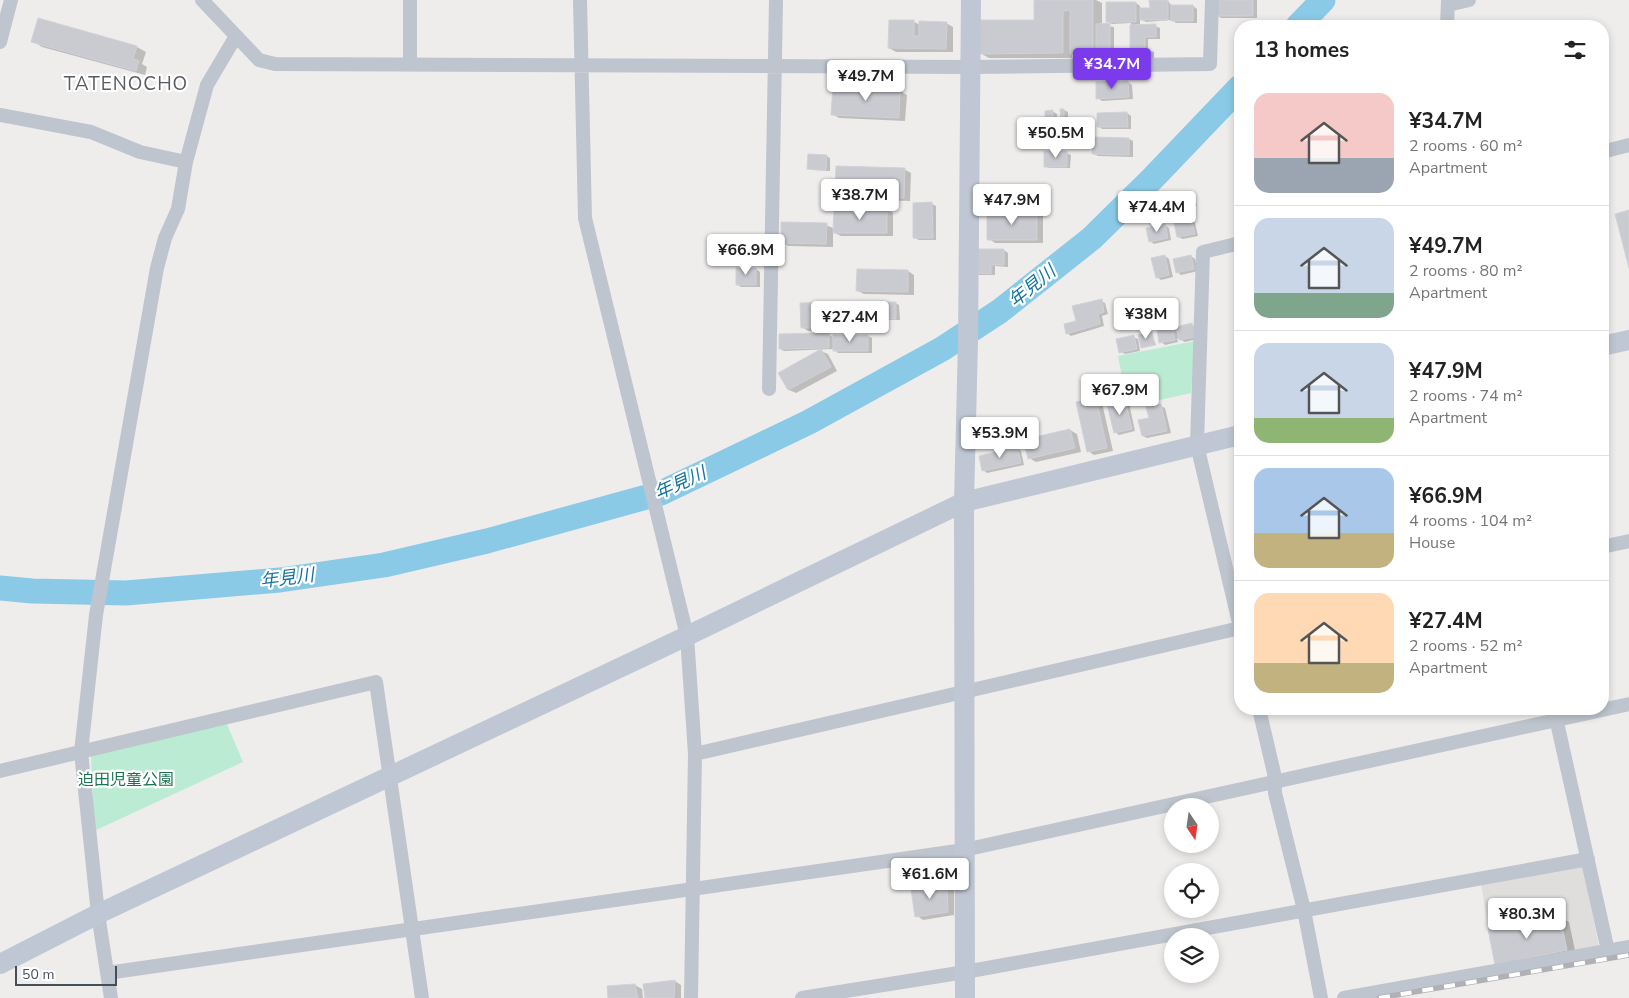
<!DOCTYPE html>
<html lang="en">
<head>
<meta charset="utf-8">
<style>
  :root { --surface:#fff; --page:#f2f2f2; --text:#222; --muted:#767676; --line:#e0e0e0; --accent:#7c3aed }
  body { margin:0; font-family:"Nunito Sans","Noto Sans JP",sans-serif; background:var(--page); color:var(--text); height:100vh; display:flex; flex-direction:column; font-size:19px; white-space:nowrap }
  * { box-sizing:border-box; margin:0 }
  p { font-size:16px; color:var(--muted) }
  .icon { flex:none; width:28px; height:28px; fill:none; stroke:currentColor; stroke-width:2; stroke-linecap:round; stroke-linejoin:round }
  .map { position:relative; flex:1; overflow:hidden }
  .panel { position:absolute; left:1234px; top:20px; width:375px; height:695px; display:flex; flex-direction:column; background:var(--surface); border-radius:20px; box-shadow:0 2px 8px #0003 }
  .panel>* { flex:none }
  .needle { width:32px; rotate:167deg }
  .buttons { position:absolute; left:1164px; top:798px; display:grid; gap:10px }
  .buttons a { display:grid; place-items:center; width:55px; height:55px; border-radius:50%; background:var(--surface); box-shadow:0 2px 8px #0003; font-size:25px }
  .scale { position:absolute; left:15px; bottom:12px; width:102px; box-sizing:border-box; padding-left:5px; border:2px solid #464e58; border-top:0; font-size:14px; line-height:18px; white-space:nowrap; color:#464e58; -webkit-text-stroke:4px #fff; paint-order:stroke }
  .price { position:absolute; translate:-50% -42px; padding:0 11px; border-radius:5px; background:#fff; color:#222; font-size:16px; line-height:32px; filter:drop-shadow(0 1px 2px #0008) }
  .price::after { content:''; position:absolute; left:50%; top:30px; width:15px; height:11px; margin-left:-8px; background:inherit; clip-path:polygon(0 0,100% 0,50% 100%) }
  .price.current { background:var(--accent); color:#fff }
  ul { padding:0; list-style:none }
  li { display:flex; align-items:center; gap:15px; height:125px; padding:0 20px }
  li+li { border-top:1px solid var(--line) }
  li span { display:grid; place-items:center; flex:none; width:140px; height:100px; border-radius:15px; color:#555 }
  li>.icon { margin-inline-start:auto }
  span .icon { width:60px; height:60px; fill:#fffc; stroke-width:1 }
  li b { font-size:21px }
  h2 { display:flex; justify-content:space-between; align-items:center; height:60px; padding:0 20px; font-size:21px }
  .map>svg:first-child { display:block }
  .education { fill:#e0dddd }
  .green { fill:#bcebd3 }
  .shadow { fill:#0003 }
  .lines { fill:none; stroke-linecap:round; stroke-linejoin:round }
  .river { stroke:#8bcae6; stroke-width:25 }
  .building { fill:#cacbd1; stroke:#d0d2d8 }
  .street { stroke:#bec5ce; stroke-width:14 }
  .secondary { stroke:#bfc7d4; stroke-width:20 }
  .rail-casing { stroke:#afb1b6; stroke-width:5.5 }
  .rail { stroke:#fff; stroke-width:4; stroke-dasharray:11; stroke-linecap:butt }
  .labels { text-anchor:middle; stroke-width:4.5; stroke-linejoin:round; paint-order:stroke }
  .park-label { font-size:16px; fill:#1b7450; stroke:#fff }
  .water-label { font-size:18px; font-style:italic; fill:#14739d; stroke:#fff }
  .quarter-label { font-size:19px; letter-spacing:1px; fill:#595c61; stroke:#fff }
</style>
</head>
<body>
<div class="map">
<svg width="1629" height="998" viewBox="0 0 1629 998">
  <rect width="100%" height="100%" fill="#efecec"/>
  <!-- education -->
  <path class="education" d="M1583,866L1599,947L1495,967L1481,884Z"/>
  <!-- green -->
  <path class="green" d="M1195,341L1191,393L1128,407L1118,356Z
    M226,722L243,762L94,831L91,755Z"/>
  <!-- shadow -->
  <path class="shadow" d="M1035,0H1096L1102,3V25L1114,27V55H1102V59H1081L1072,54V58H989L980,53L1035,21Z
    M1217,0H1257V18H1221L1217,15Z
    M1168,1L1172,6H1193L1197,9V23H1176L1172,20L1146,22L1140,19V26H1155L1160,28V39H1148V50L1154,52V59H1135L1131,57V23L1112,24L1107,21L1136,3L1140,6V10H1151Z
    M890,21L914,22L920,25L946,23L953,27V52H896L889,48Z
    M33,41L137,47L146,52L142,64L147,67L145,75L42,47Z
    M1128,82L1132,85L1133,99L1102,101L1098,98L1097,83Z
    M834,87L900,91L907,95L905,121L839,118L832,114Z
    M1064,110L1068,112V120L1076,122L1077,138L1048,139L1044,137L1052,111L1057,114V120H1062Z
    M1127,113L1131,116V129H1102L1098,126V114Z
    M1129,139L1133,141V157L1098,156L1094,154Z
    M1066,153L1071,155L1070,168H1049L1045,166Z
    M826,156L830,158V171L812,170L808,168Z
    M904,169L911,173L910,201L843,199L836,196Z
    M1190,193L1194,196L1197,206L1181,209L1177,207Z
    M932,204L936,206V240H919L915,238Z
    M886,210L893,213V236H841L833,232V247L788,246L782,242L826,225L835,229Z
    M1036,212L1043,216V243H995L989,239Z
    M1191,221L1195,223L1198,236L1183,239L1178,237Z
    M1164,225L1169,228L1171,240L1154,244L1150,241Z
    M975,250H1004L1008,253V267L995,266V275H979L975,273Z
    M1165,256L1169,259L1173,277L1161,280L1157,277Z
    M1191,256L1195,259L1198,271L1181,275L1177,272Z
    M756,269L760,272V287H741L737,284Z
    M908,271L914,275V295L864,294L858,291Z
    M1101,301L1105,303L1108,314L1102,316L1104,326L1071,336L1067,333Z
    M850,303L857,307V330L808,331L802,327Z
    M895,303L899,305L900,320H866L862,318Z
    M1192,325L1196,327L1198,339L1185,342L1177,338L1178,342L1165,345L1161,342L1172,328L1179,332Z
    M828,334L834,338L868,336L872,338V353H838L834,349L784,351L780,349Z
    M1152,334L1156,345L1142,347Z
    M1133,337L1138,339L1140,351L1125,354L1121,352Z
    M821,351L828,354L837,371L796,393L789,390L780,373Z
    M1096,399L1102,403L1113,451L1094,455L1088,451Z
    M1125,401L1129,403L1135,431L1119,435L1115,432Z
    M1161,406L1165,408L1171,433L1147,438L1143,436Z
    M1070,430L1077,434L1081,452L1036,462L1029,458L1033,432L1040,437Z
    M1017,448L1021,451L1024,465L987,473L983,470Z
    M947,884L954,888V915L923,920L917,916L912,890Z
    M1560,917L1569,922L1576,955L1505,969L1490,930Z
    M675,981L681,985V998H646Z
    M635,985L642,989L643,998H610Z"/>
  <g class="lines">
    <!-- river -->
    <path class="river" d="M1298,26L1323,0
      M0,588L32,591L126,593L280,580L384,565L487,541L661,493L809,422L942,349L1000,311L1092,238L1152,179L1240,87"/>
  </g>
  <!-- building -->
  <path class="building" d="M1034,0H1093V54H1070V10L1063,11V53L978,54L975,20H1034Z
    M1149,0H1168V20H1140V8H1150Z
    M1216,0H1253V16H1216Z
    M1106,2H1136V22H1106Z
    M1171,5H1193V21H1171Z
    M38,18L137,46L133,59L139,61L136,71L31,42Z
    M889,20H914V36H919V21L947,22L946,49L888,48Z
    M1110,23V53H1096V24Z
    M1156,24V37H1145V49H1150V57L1130,58V25Z
    M1128,81L1129,97L1096,99V82Z
    M833,86L900,89L899,118L831,115Z
    M1060,109H1064V119L1072,118L1073,136L1043,138L1042,119L1045,118V111L1053,110V119H1061Z
    M1127,112L1128,127H1097V113Z
    M1093,137L1129,138V155L1092,154Z
    M1044,151H1067V167H1044Z
    M808,154L827,155L826,170L807,169Z
    M836,166L905,168L904,198L835,196Z
    M1191,192L1193,204L1176,208L1173,196Z
    M932,202L933,238H913V203Z
    M834,208H887V233H833Z
    M1629,210V268L1615,214Z
    M987,211H1037V240H987Z
    M1191,219L1195,234L1177,237L1174,223Z
    M781,222L827,223L826,244L781,243Z
    M1165,224L1168,238L1149,242L1146,228Z
    M974,249H1004V265H991V274L974,273Z
    M1165,255L1169,275L1156,278L1151,258Z
    M1191,255L1194,269L1176,273L1173,259Z
    M736,268H756V285H736Z
    M857,269L908,270V292L856,291Z
    M1102,299L1104,312L1098,314L1100,324L1066,334L1064,324L1076,321L1072,306Z
    M851,302V327L801,328L800,303Z
    M861,302H896V319H861Z
    M1192,323L1195,337L1179,340L1176,327Z
    M1172,326L1175,340L1159,343L1157,330Z
    M1152,332L1155,345L1141,348L1138,335Z
    M829,333V348L779,349V334Z
    M833,335H868V351H833Z
    M1134,335L1137,349L1119,353L1116,339Z
    M821,349L831,367L788,390L778,373Z
    M1096,398L1107,448L1087,452L1076,402Z
    M1125,400L1132,429L1114,433L1107,404Z
    M1161,404L1167,431L1142,436L1138,420L1149,418L1146,407Z
    M1070,429L1075,448L1028,459L1022,433L1034,430L1035,437Z
    M1017,447L1021,463L982,471L979,456Z
    M947,883L948,912L915,917L911,889Z
    M1560,916L1567,950L1495,965L1488,929Z
    M675,980L674,998H645L643,984Z
    M635,984L638,998H608L607,986Z"/>
  <g class="lines">
    <!-- street -->
    <path class="street" d="M202,0L259,60L275,64L969,67L1210,64L1212,0
      M580,0L585,218L687,636L695,754L691,998
      M1448,5L1469,0
      M1447,26L1448,0
      M0,42L11,0
      M410,64V0
      M0,115L91,132L140,152L186,162
      M1602,152L1629,145
      M1240,243L1203,252L1197,445L1240,627
      M769,389L776,0
      M1602,547L1629,541
      M1259,709L1274,773L1275,793L1304,910L1321,998
      M1554,709L1608,951
      M695,754L1240,628
      M0,771L376,682L422,998
      M107,973L964,850L1629,704
      M111,998L98,914L81,752L96,615L157,268L165,238L178,209L186,162L207,85L236,36
      M802,998L965,972L1588,859
      M1344,998L1629,947"/>
    <!-- secondary -->
    <path class="secondary" d="M1602,346L1629,340
      M0,964L98,914L687,636L964,502L1240,435
      M965,998L964,502L968,341L971,0"/>
    <!-- rail casing -->
    <g class="rail-casing">
      <path id="rail" d="M1379,998L1629,955"/>
    </g>
    <!-- rail -->
    <use href="#rail" class="rail"/>
  </g>
  <g class="labels">
    <!-- park labels -->
    <g class="park-label">
      <text x="126" y="785">迫田児童公園</text>
    </g>
    <!-- water labels -->
    <g class="water-label">
      <text transform="translate(1032 286) rotate(-39)" y="6">年見川</text>
      <text transform="translate(680 483) rotate(-24)" y="6">年見川</text>
      <text transform="translate(287 578) rotate(-7)" y="6">年見川</text>
    </g>
    <!-- quarter labels -->
    <g class="quarter-label">
      <text x="126" y="90">TATENOCHO</text>
    </g>
  </g>
</svg>
<div class="buttons">
<a><svg class="needle" viewBox="-14 -14 28 28"><path d="M0-13l5 13h-10z" fill="#e53935"/><path d="M0 13l5-13h-10z" fill="#767676"/></svg></a>
<a><svg class="icon" aria-label="locate" viewBox="0 0 24 24"><circle cx="12" cy="12" r="6"/><path d="M12 2v4M12 18v4M2 12h4M18 12h4"/></svg></a>
<a><svg class="icon" aria-label="layers" viewBox="0 0 24 24"><path d="M12 4l9 5-9 5-9-5zM3 14l9 5 9-5"/></svg></a>
</div>
<div class="scale">50 m</div>
<b class="price current" style="left:1112px;top:90px">¥34.7M</b>
<b class="price" style="left:866px;top:102px">¥49.7M</b>
<b class="price" style="left:1056px;top:159px">¥50.5M</b>
<b class="price" style="left:860px;top:221px">¥38.7M</b>
<b class="price" style="left:1012px;top:226px">¥47.9M</b>
<b class="price" style="left:1157px;top:233px">¥74.4M</b>
<b class="price" style="left:746px;top:276px">¥66.9M</b>
<b class="price" style="left:1146px;top:340px">¥38M</b>
<b class="price" style="left:850px;top:343px">¥27.4M</b>
<b class="price" style="left:1120px;top:416px">¥67.9M</b>
<b class="price" style="left:1000px;top:459px">¥53.9M</b>
<b class="price" style="left:930px;top:900px">¥61.6M</b>
<b class="price" style="left:1527px;top:940px">¥80.3M</b>
<section class="panel">
<h2>13 homes<svg class="icon" aria-label="filters" viewBox="0 0 24 24"><path d="M4 7h16M4 17h16"/><circle cx="9" cy="7" r="2"/><circle cx="15" cy="17" r="2"/></svg></h2>
<ul>
<li><span style="background:linear-gradient(#f6c9c9 65%,#9aa5b1 0)"><svg class="icon" aria-label="home" viewBox="0 0 24 24"><path d="M3 11l9-7 9 7M6 9v11h12V9"/></svg></span><div><b>¥34.7M</b><p>2 rooms · 60 m²</p><p>Apartment</p></div></li>
<li><span style="background:linear-gradient(#c9d6e8 75%,#7fa58c 0)"><svg class="icon" aria-label="home" viewBox="0 0 24 24"><path d="M3 11l9-7 9 7M6 9v11h12V9"/></svg></span><div><b>¥49.7M</b><p>2 rooms · 80 m²</p><p>Apartment</p></div></li>
<li><span style="background:linear-gradient(#c9d6e8 75%,#8fb573 0)"><svg class="icon" aria-label="home" viewBox="0 0 24 24"><path d="M3 11l9-7 9 7M6 9v11h12V9"/></svg></span><div><b>¥47.9M</b><p>2 rooms · 74 m²</p><p>Apartment</p></div></li>
<li><span style="background:linear-gradient(#a9c7e8 65%,#c2b280 0)"><svg class="icon" aria-label="home" viewBox="0 0 24 24"><path d="M3 11l9-7 9 7M6 9v11h12V9"/></svg></span><div><b>¥66.9M</b><p>4 rooms · 104 m²</p><p>House</p></div></li>
<li><span style="background:linear-gradient(#ffd9b3 70%,#c2b280 0)"><svg class="icon" aria-label="home" viewBox="0 0 24 24"><path d="M3 11l9-7 9 7M6 9v11h12V9"/></svg></span><div><b>¥27.4M</b><p>2 rooms · 52 m²</p><p>Apartment</p></div></li>
</ul>
</section>
</div>
</body>
</html>
